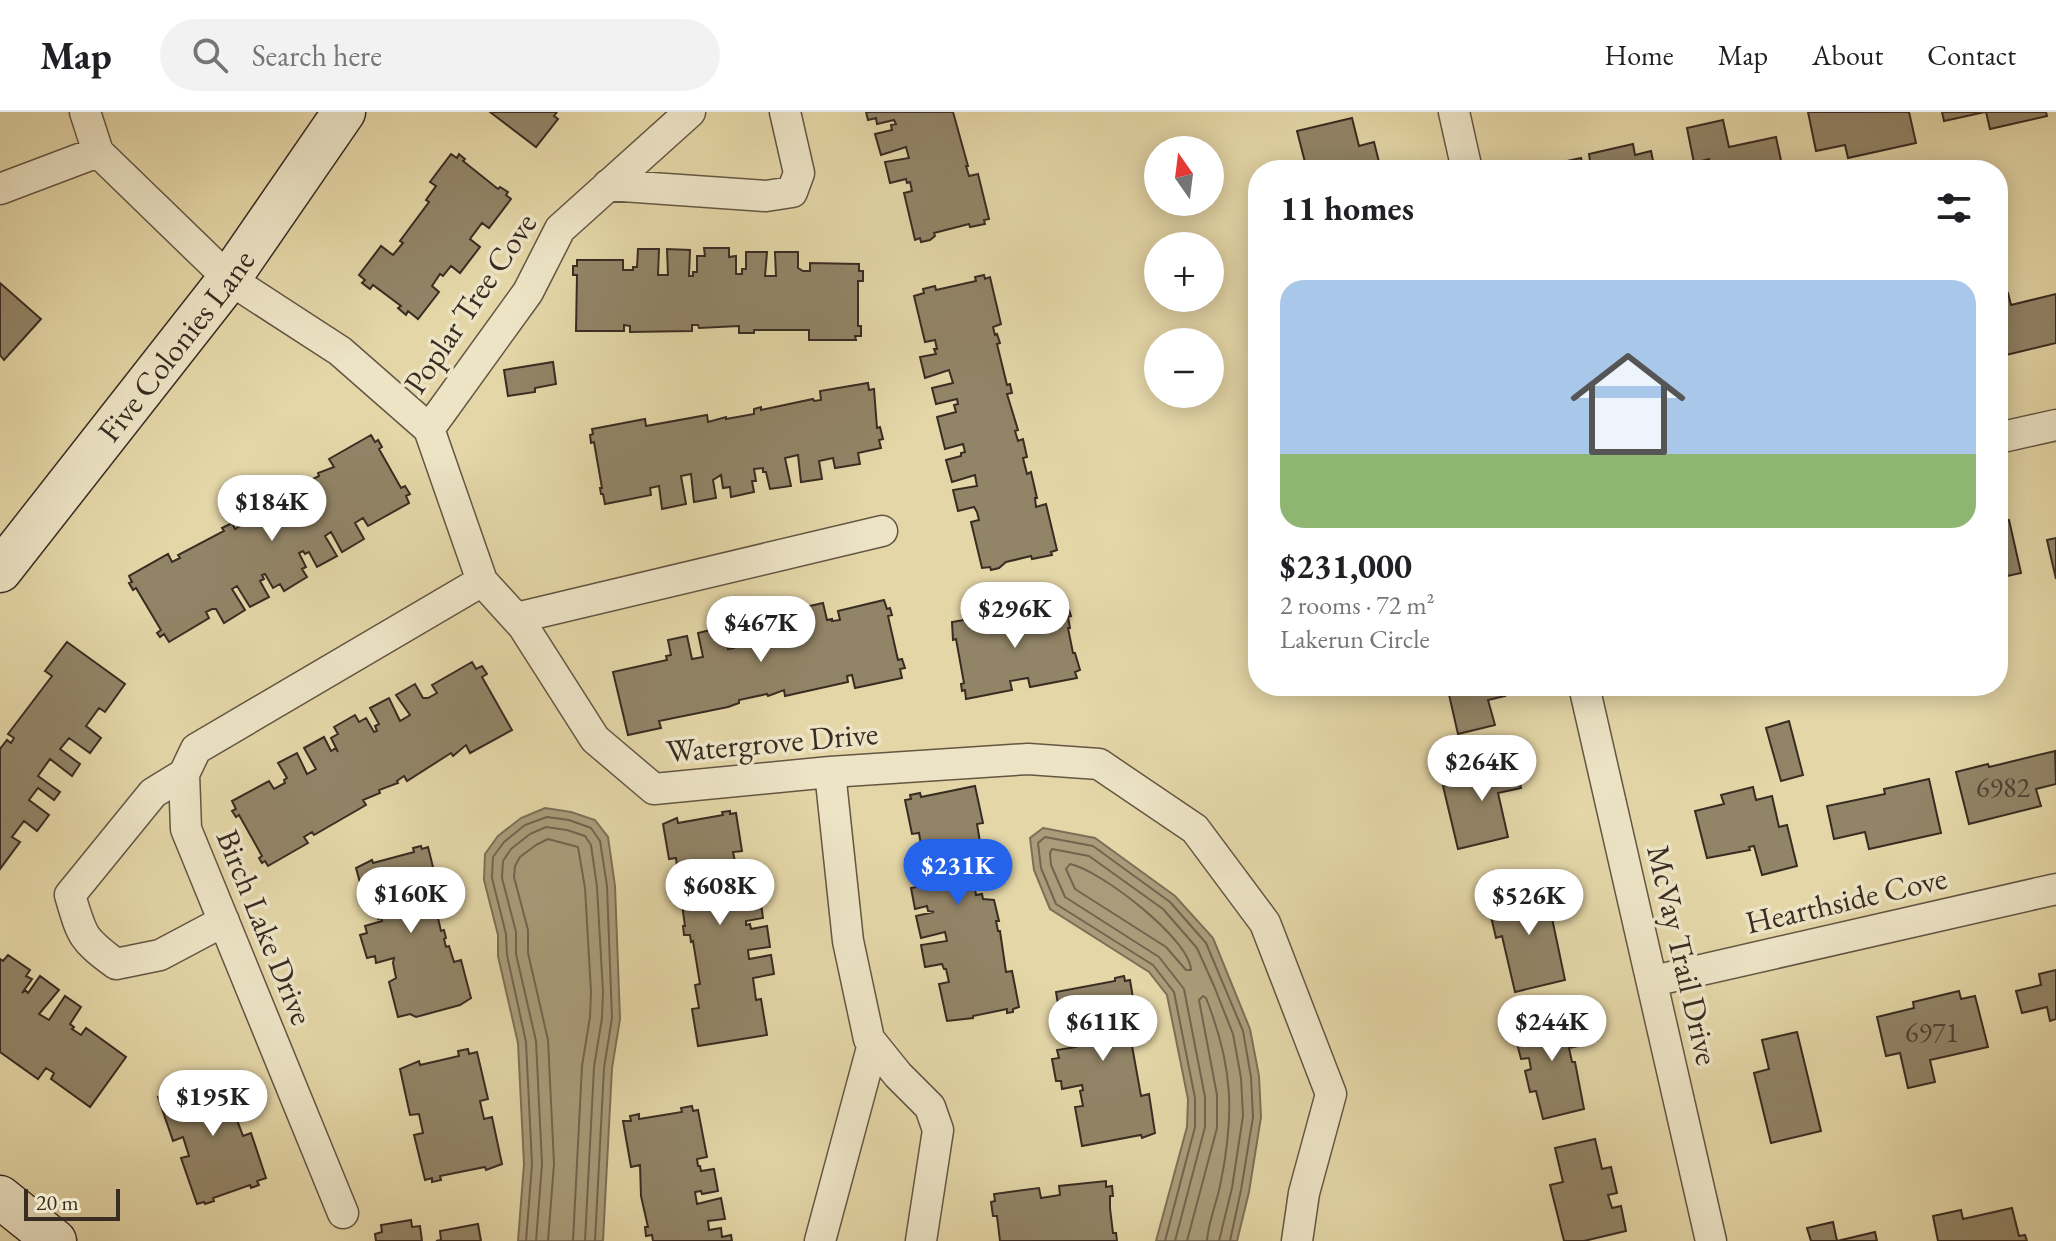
<!DOCTYPE html>
<html lang="en">
<head>
<meta charset="utf-8">
<style>
  :root { --surface:#fff; --page:#f2f2f2; --text:#202124; --muted:#757577; --line:#e0e0e0; --accent:#2563eb }
  body { margin:0; font-family:"EB Garamond",serif; background:var(--page); color:var(--text); height:100vh; display:flex; flex-direction:column; font-size:30px; white-space:nowrap }
  * { box-sizing:border-box; margin:0 }
  p { font-size:26px; color:var(--muted) }
  .icon { flex:none; width:44px; height:44px; fill:none; stroke:currentColor; stroke-width:2; stroke-linecap:round; stroke-linejoin:round }
  .map { position:relative; flex:1; overflow:hidden }
  .details { position:absolute; left:1248px; top:48px; width:760px; height:536px; display:flex; flex-direction:column; background:var(--surface); border-radius:32px; box-shadow:0 4px 20px #0003 }
  .details>* { flex:none }
  .needle { width:52px; rotate:346deg }
  .fabs { position:absolute; left:1144px; top:24px; display:grid; gap:16px }
  .fabs a { display:grid; place-items:center; width:80px; height:80px; border-radius:50%; background:var(--surface); box-shadow:0 4px 20px #0003; font-size:40px }
  .scale { position:absolute; left:24px; bottom:20px; width:96px; box-sizing:border-box; padding-left:8px; border:4px solid #392c22; border-top:0; font-size:22px; line-height:28px; white-space:nowrap; color:#392c22; -webkit-text-stroke:6px #ede4c6; paint-order:stroke }
  .price { position:absolute; translate:-50% -68px; padding:0 18px; border-radius:28px; background:#fff; color:#222; font-size:26px; line-height:52px; filter:drop-shadow(0 2px 4px #0008) }
  .price::after { content:''; position:absolute; left:50%; top:48px; width:24px; height:18px; margin-left:-12px; background:inherit; clip-path:polygon(0 0,100% 0,50% 100%) }
  .price.on { background:var(--accent); color:#fff }
  ul { padding:0; list-style:none }
  li { display:grid; align-content:center; gap:16px; height:424px; padding:0 32px }
  li+li { border-top:2px solid var(--line) }
  li span { display:grid; place-items:center; height:248px; border-radius:24px; color:#555 }
  li>.icon { margin-inline-start:auto }
  span .icon { width:144px; height:144px; fill:#fffc; stroke-width:1 }
  li b { font-size:34px }
  h2 { display:flex; justify-content:space-between; align-items:center; height:96px; padding:0 32px; font-size:34px }
  header { display:flex; align-items:center; gap:48px; box-sizing:border-box; height:112px; padding:0 40px; background:var(--surface); border-bottom:2px solid var(--line) }
  header strong { font-size:38px }
  nav { display:flex; gap:44px; margin-inline-start:auto; font-size:28px }
  .search { width:560px; height:72px; background:var(--page); display:flex; align-items:center; gap:20px; box-sizing:border-box; padding:0 28px; border-radius:44px; color:var(--muted); font-size:30px }
  .map>svg:first-child { display:block }
  .water { fill:#aa9c7a; stroke:#7d6f57; stroke-width:2 }
  .lines { fill:none; stroke-linecap:round; stroke-linejoin:round }
  .shore { stroke:#72644e; stroke-width:2 }
  .building { fill:#928467; stroke:#392c22; stroke-width:2 }
  .street-casing { stroke:#645643; stroke-width:33 }
  .secondary-casing { stroke:#392c22; stroke-width:45 }
  .street { stroke:#ede4c6; stroke-width:30 }
  .secondary { stroke:#ede4c6; stroke-width:42 }
  .labels { text-anchor:middle; stroke-width:7; stroke-linejoin:round; paint-order:stroke }
  .number-label { font-size:28px; fill:#4f4233 }
  .street-label { font-size:32px; fill:#392c22; stroke:#ede4c6 }
</style>
</head>
<body>
<header>
<strong>Map</strong>
<div class="search"><svg class="icon" aria-label="search" viewBox="0 0 24 24"><circle cx="10" cy="10" r="6"/><path d="M15 15l6 6"/></svg>Search here</div>
<nav><a>Home</a><a>Map</a><a>About</a><a>Contact</a></nav>
</header>
<div class="map">
<svg width="2056" height="1129" viewBox="0 0 2056 1129">
  <rect width="100%" height="100%" fill="#e4d6a7"/>
  <filter id="stains"><feTurbulence type="fractalNoise" baseFrequency=".0025" numOctaves="4"/><feColorMatrix values="0 0 0 0 .2 0 0 0 0 .09 0 0 0 0 .02 0 0 0 .5 -.17"/></filter>
  <radialGradient id="worn" r=".72"><stop offset=".6" stop-color="#630" stop-opacity="0"/><stop offset="1" stop-color="#630" stop-opacity=".3"/></radialGradient>
  <!-- water -->
  <path class="water" d="M545,696L571,700L595,708L608,725L615,774L620,907L612,956L603,1129H518L524,1052L518,931L498,844V823L484,768L485,742L498,724L521,706Z
    M1043,716L1095,726L1175,784L1213,826L1250,917L1259,964L1261,1005L1249,1080L1237,1129H1156L1187,1015L1188,987L1167,883L1149,860L1050,797L1034,758L1030,726Z"/>
  <g class="lines">
    <!-- shore -->
    <path class="shore" d="M1070,752C1100,758 1190,827 1191,858H1186L1166,835L1075,777L1066,757Z
      M526,1129L532,1052L526,930L507,843L506,822L492,766L493,745L504,730L525,713L547,705L569,708L591,716L600,729L607,774L612,906L604,956L595,1129
      M536,1129L542,1052L536,929L516,842V820L502,766L503,749L511,737L530,722L546,715L567,718L585,724L591,733L597,775L603,880L602,906L594,955L585,1129
      M548,1129L554,1052L548,928L528,841V818L514,765L515,754L520,745L536,733L548,727L578,735L585,776L591,880L590,905L582,954L573,1129
      M1165,1129L1195,1015V986L1174,880L1153,853L1056,792L1041,756L1038,731L1045,725L1093,734L1170,790L1206,831L1243,919L1251,965L1253,1005L1241,1078L1230,1129
      M1175,1129L1205,1015V985L1184,877L1159,845L1065,785L1051,753L1050,741L1052,737L1089,744L1163,797L1197,836L1214,874L1233,922L1241,966L1243,1004L1232,1076L1219,1129
      M1187,1129L1217,1016V983L1199,888L1203,884L1206,886C1233,954 1235,1003 1220,1074C1216,1093 1208,1111 1207,1129"/>
  </g>
  <!-- building -->
  <path class="building" d="M490,0H557L554,4L558,7L536,35Z
    M866,0H953L968,54H966L969,64L978,62L989,107L984,108L985,112L970,115L969,112L934,121L935,124L930,128L921,130L920,126L915,128L904,81L912,79L910,70L907,71L906,67L890,71L885,50L909,46L906,35L881,43L875,22L892,18L891,13L896,12L894,8L877,12L876,6L868,8Z
    M1808,0H1909L1916,31L1848,46L1845,33L1816,39Z
    M1942,0H1985L1944,9Z
    M1986,0H2046L2047,4L1990,17Z
    M1352,6L1359,34L1374,30L1381,58H1307L1297,19Z
    M1723,8L1729,35L1776,25L1783,58H1711L1709,47L1694,51L1687,16Z
    M1633,32L1635,43L1651,39L1655,58H1554L1553,52L1581,46L1582,50L1590,49L1589,42Z
    M451,42L457,46L459,42L465,47L463,49L498,77L500,75L508,80L506,83L511,87L489,116L482,111L470,127L480,135L460,161L451,154L443,164L440,162L432,174L439,180L418,207L408,199L406,203L398,196L401,194L373,173L370,177L362,171L365,168L359,163L381,134L393,143L403,131L400,129L429,90L426,88L436,74L430,70Z
    M704,136H729V145L736,144V162H742V157H746V140H767L765,164H776L775,140H798V156L803,159H810V151L859,152V159H863V169H858V214H861V224H855L856,228H809V218H754V221H739V214L699,216L698,213H692V219L630,220V214L624,213V219H576L577,163H573V154H577V148H623V158H633V155H637L638,137H659L658,163H668L667,137L690,138L689,164H693V160H697V144H705Z
    M984,163L985,167L990,165L1001,212L993,215L995,223L997,222L1000,231L997,232L1007,273L1010,272L1012,281L1007,282L1018,318L1015,319L1018,329L1023,327L1027,345L1023,346L1027,362L1031,360L1037,386H1035L1036,395L1046,392L1057,438L1051,440L1052,443L1032,447L1031,444L1006,450L999,456L991,458L990,455L982,456L971,410L979,408L977,400L974,395L958,399L953,378L977,374L975,363L952,370L946,348L961,344V341L965,340L963,332L945,337L937,305L956,300L954,293L958,292L957,287L936,292L932,276L953,271L949,258L925,266L920,245L936,242L934,237H937L935,228L925,230L914,184L924,181L923,177L935,174L936,178L976,169L975,165Z
    M0,171L41,207L4,248L0,243Z
    M2008,181L2011,193L2056,182V231L1998,245V184Z
    M553,250L556,272L535,276V280L508,284L504,258Z
    M868,271L869,278L874,277L877,316L880,315L883,327L879,328L881,336L858,341L860,352L835,356L833,346L819,349L822,367L801,370L798,343L785,346L791,374L770,377L766,360H763V356L754,357L756,369H752L754,380L731,385L730,375L723,376L721,363L713,368L716,386L694,390L691,362L681,364L686,392L662,397L659,374L650,376L651,383L605,392L603,382H601L600,376H602L594,330L591,331L590,323L593,322L592,317L645,307L646,314L707,303L708,310L726,305V307L754,302V297L761,295V298L813,287L814,289L821,288L820,279Z
    M371,323L375,330L378,328L382,335L379,337L401,376L405,374L410,382L406,384L409,391L368,414L363,406L355,411L364,427L342,440L331,420L325,424L337,444L317,455L309,440L305,442L303,439L299,441L306,455L302,457L307,465L284,479L280,472L273,476L265,462L262,463L264,467L260,469L269,485L250,495L237,474L232,477L245,498L224,511L216,497H212L206,500L209,506L169,530L164,522L160,525L157,521L161,518L136,476L133,478L129,471L132,470L129,464L168,442L172,450L180,446L178,443L224,419L222,416L232,411L235,417L272,394L269,390L280,384L281,386L293,377L319,364L318,361L334,355L329,347Z
    M2009,408L2021,461L1998,466V411Z
    M2056,426V467L2047,428Z
    M884,488L887,497L890,496L892,503L888,504L898,548L902,547L905,556L900,557L902,566L855,576L852,563L847,564L848,570L785,584L784,578L768,584L767,582L739,588V591L728,595L659,609L661,616L628,623L613,560L667,548L666,544L671,543L668,528L687,524L692,547L703,545L698,521L723,515L728,537L734,536L730,519L737,517L735,510L756,505L758,512L765,510L768,527L774,525L772,521L776,520L773,503L794,498L799,523L808,520L801,496L823,491L827,508L832,507V509L840,508L838,499Z
    M1064,489L1066,498H1069L1071,504L1068,505L1070,516H1068L1073,541H1075L1080,558L1075,560L1077,566L1030,575L1028,566L1010,569L1012,578L966,587L965,578L962,579L961,572L964,571L956,527L953,528L952,510L998,502L999,511L1017,507L1016,499Z
    M67,530L125,572L105,600L99,596L86,614L101,626L90,641L69,626L60,637L80,652L72,664L50,647L38,664L60,680L54,688L38,676L29,688L49,703L37,719L24,709L12,725L20,730L0,757V637L7,628L11,631L14,626L8,622L52,564L45,559Z
    M472,550L476,557L482,554L487,562L482,565L512,618L470,641L466,633L453,644L451,641L407,669L404,664L397,669L398,671L379,678L380,681L363,688L366,693L314,723L312,720L304,725L308,731L268,754L265,749L262,751L259,746L262,744L239,703L236,705L232,699L236,697L232,689L269,669L274,677L285,671L284,668L287,666L278,651L297,641L307,662L316,657L304,636L324,625L331,639L336,636L338,640L331,626L338,622L334,615L355,603L359,610L366,606L374,620L377,619L375,614L379,612L370,596L389,586L400,609L410,603L396,583L415,572L423,586H428L437,581L432,573Z
    M1447,574H1502L1505,584L1488,588L1495,613L1458,622Z
    M1789,609L1803,663L1781,669L1766,616Z
    M2055,639L2056,672L2036,677L2041,694L1969,712L1956,660L1988,652L1989,655Z
    M1513,642L1521,676L1498,681L1508,725L1458,737L1443,674L1481,665L1478,651Z
    M1929,667L1941,721L1869,737L1865,720L1834,727L1827,694L1885,682L1884,677Z
    M975,674L983,711L977,712L980,730L967,735L976,783L982,782L983,787L994,788L999,809H996L998,819H1000L1006,860L1012,859L1019,895L1013,897V900L1007,901V897L973,904V906L947,909L939,872L949,870L946,857H944L942,852L925,855L921,833L947,829L945,820L921,826L916,804L934,800L928,799L927,794L915,797L911,776L933,772L930,761L909,767L905,747L920,743L919,740L922,739L919,721L912,722L905,688L911,687L910,683L920,681L921,685Z
    M1753,675L1756,688L1772,684L1779,715L1787,713L1797,754L1762,763L1754,734L1749,735L1750,738L1707,746L1695,699L1724,692L1721,683Z
    M730,699V702L736,701L742,739L733,740L736,754L739,753V758L755,755L759,777L734,781L736,790L760,785L763,806L746,809V813L750,812L751,817L767,814L770,835L748,838L749,847L771,843L774,862L753,866L756,888L761,887L767,923L698,934L692,897L699,896L695,873L700,872L693,829L691,830L690,823H684L683,814H685L679,771H677L675,763H678L676,746L669,747L663,712L677,706L678,711L723,703L722,700Z
    M421,734L422,737L428,735L437,771L431,773L435,790H432L440,805L438,806L441,819L444,818L446,826L444,827L446,835L449,834L454,850L461,848L471,886L460,893L416,905L410,902L398,905L389,870L396,866L393,851L394,846L376,851L375,844L367,846L360,823L367,821L365,814L382,809L381,806L378,807L374,790L366,792L356,756L372,748L373,751L414,740L413,736Z
    M1544,768L1565,868L1515,880L1502,824L1496,826L1489,796L1508,792L1505,778Z
    M8,843L30,858L26,864L32,867L22,881L25,878L28,881L40,864L59,878L39,902L49,908L65,884L81,895L70,912L74,915L72,917L81,923L86,916L126,945L90,995L51,967L54,961L46,956L38,967L0,940V847L3,849Z
    M2056,858V907L2050,909L2047,895L2022,901L2016,879L2041,873L2039,862Z
    M1124,864L1125,869L1130,868L1136,904L1127,906L1141,984L1149,982L1155,1021L1142,1026L1141,1023L1082,1034L1075,995L1083,994L1080,979L1083,978L1082,973L1062,977L1061,969H1056L1052,947L1059,946L1057,938L1076,935L1069,915L1062,916L1056,880L1115,869V866Z
    M1959,879L1961,887L1975,884L1988,935L1930,948L1935,970L1908,976L1900,941L1886,944L1877,905L1914,896L1913,890Z
    M1575,901L1583,933L1569,936L1572,950H1575L1584,997L1543,1007L1536,979L1530,980L1525,959L1531,957L1529,946L1521,947L1513,916Z
    M1797,920L1821,1019L1771,1031L1754,961L1769,957L1762,928Z
    M468,937L469,942L477,940L488,987L480,989L484,1007L492,1005L502,1052L486,1058L485,1055L440,1064L441,1068L432,1070V1066L425,1068L414,1023L423,1021L419,1002L410,1003L400,957L419,949L420,953L459,944L458,939Z
    M230,961L245,1005L237,1008L243,1024L251,1021L266,1066L257,1069L259,1073L251,1076L250,1073L213,1086L214,1089L205,1092L204,1090L197,1092L181,1046L189,1044L183,1025L173,1029L158,985Z
    M692,994L693,999L698,998L707,1045L697,1047L698,1054H700L701,1059L714,1057L718,1079L702,1082L701,1079L695,1080L697,1092L721,1086L725,1107L708,1109L709,1118L721,1116L722,1125L731,1123L732,1129H653L652,1123L646,1124L645,1115H648L641,1084L640,1053L631,1055L623,1009H631L630,1004L639,1002V1007L682,1000L681,996Z
    M1595,1027L1602,1057L1611,1055L1617,1081L1608,1083L1612,1096L1621,1094L1626,1119L1584,1129H1564L1550,1073L1563,1070L1555,1036Z
    M1106,1069V1075L1112,1074L1113,1084H1110V1096L1113,1121H1116L1117,1129H1000L997,1104H993L991,1090L995,1089L994,1082L1039,1076L1041,1086L1060,1083L1059,1074Z
    M2012,1096L2019,1124L2025,1123L2027,1129H1938L1933,1104L1961,1098L1963,1107Z
    M411,1108L412,1115L420,1114L422,1129H376L375,1122L382,1120L381,1113Z
    M1833,1110L1837,1129L1875,1120L1877,1129H1811L1807,1116Z
    M478,1112L481,1129H436L441,1128L440,1119Z"/>
  <g class="lines">
    <!-- street casing -->
    <g class="street-casing">
      <path id="street" d="M85,0L98,40L229,167L340,239L429,317L482,469L523,514L595,627L654,677L830,660L1028,647L1099,652L1195,717L1265,811L1331,982L1304,1081L1297,1129
        M1454,0L1467,58
        M608,73L766,84L792,80L799,61L785,0
        M0,77L98,40
        M429,317L528,180L560,117L690,0
        M1998,326L2056,313
        M516,506L882,419
        M1584,574L1711,1129
        M830,660L848,829L869,927L898,963L930,995L938,1018L921,1129
        M184,662L153,681L70,783C82,824 82,827 116,852L160,843L224,809
        M1653,869L2056,777
        M343,1101L186,717L184,662L196,637L482,469
        M820,1129L873,932"/>
    </g>
    <!-- secondary casing -->
    <g class="secondary-casing">
      <g id="secondary">
        <path id="s1" d="M0,459L229,167L344,0"/>
        <path d="M0,1085L55,1129"/>
      </g>
    </g>
    <!-- street -->
    <use href="#street" class="street"/>
    <!-- secondary -->
    <use href="#secondary" class="secondary"/>
  </g>
  <g class="labels">
    <!-- number labels -->
    <g class="number-label">
      <text x="2003" y="685">6982</text>
      <text x="1932" y="930">6971</text>
    </g>
    <!-- street labels -->
    <g class="street-label">
      <text transform="translate(470 191) rotate(-56)" y="11">Poplar Tree Cove</text>
      <text dy="11" stroke="none"><textPath href="#s1" startOffset="286">Five Colonies Lane</textPath></text>
      <text transform="translate(772 630) rotate(-5)" y="11">Watergrove Drive</text>
      <text transform="translate(1846 788) rotate(-13)" y="11">Hearthside Cove</text>
      <text transform="translate(265 815) rotate(68)" y="11">Birch Lake Drive</text>
      <text transform="translate(1683 843) rotate(77)" y="11">McVay Trail Drive</text>
    </g>
  </g>
  <rect width="100%" height="100%" filter="url(#stains)"/>
  <rect width="100%" height="100%" fill="url(#worn)"/>
</svg>
<div class="fabs">
<a><svg class="needle" viewBox="-14 -14 28 28"><path d="M0-13l5 13h-10z" fill="#e53935"/><path d="M0 13l5-13h-10z" fill="#757577"/></svg></a>
<a>+</a>
<a>−</a>
</div>
<div class="scale">20 m</div>
<b class="price" style="left:272px;top:431px">$184K</b>
<b class="price" style="left:1015px;top:538px">$296K</b>
<b class="price" style="left:761px;top:552px">$467K</b>
<b class="price" style="left:1482px;top:691px">$264K</b>
<b class="price on" style="left:958px;top:795px">$231K</b>
<b class="price" style="left:720px;top:815px">$608K</b>
<b class="price" style="left:411px;top:823px">$160K</b>
<b class="price" style="left:1529px;top:825px">$526K</b>
<b class="price" style="left:1103px;top:951px">$611K</b>
<b class="price" style="left:1552px;top:951px">$244K</b>
<b class="price" style="left:213px;top:1026px">$195K</b>
<section class="details">
<h2>11 homes<svg class="icon" aria-label="filters" viewBox="0 0 24 24"><path d="M4 7h16M4 17h16"/><circle cx="9" cy="7" r="2"/><circle cx="15" cy="17" r="2"/></svg></h2>
<ul>
<li><span style="background:linear-gradient(#a9c7e8 70%,#8fb573 0)"><svg class="icon" aria-label="home" viewBox="0 0 24 24"><path d="M3 11l9-7 9 7M6 9v11h12V9"/></svg></span><div><b>$231,000</b><p>2 rooms · 72 m²</p><p>Lakerun Circle</p></div></li>
</ul>
</section>
</div>
</body>
</html>
